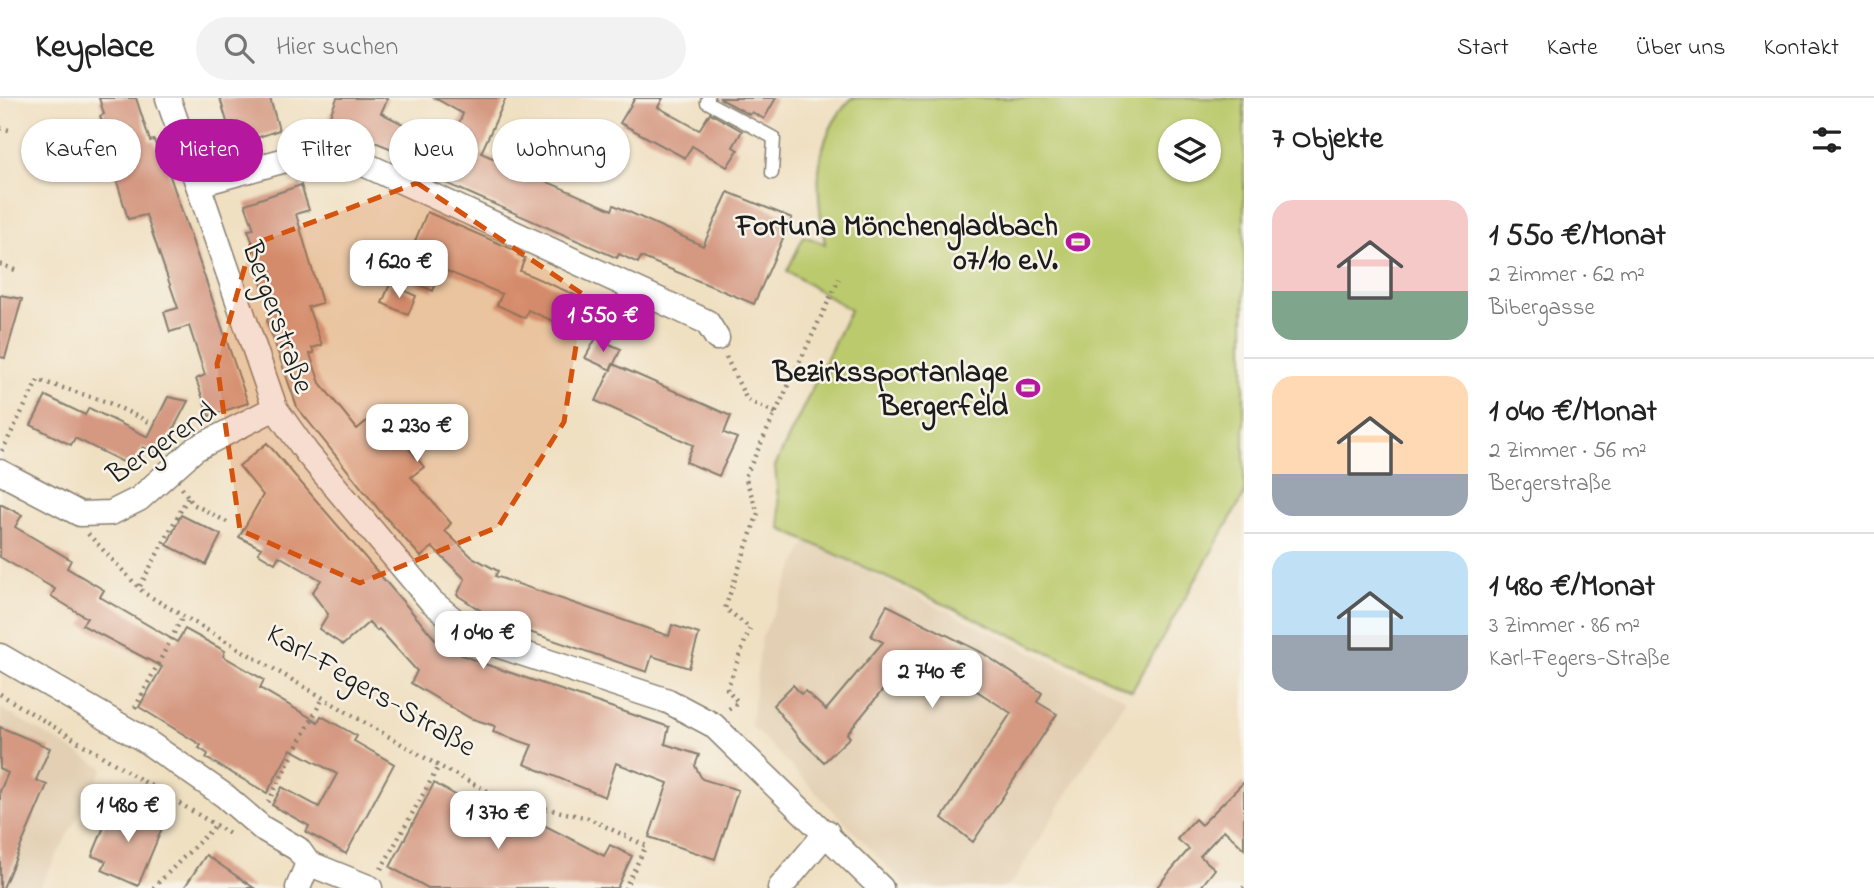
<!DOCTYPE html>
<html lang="de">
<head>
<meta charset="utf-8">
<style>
  :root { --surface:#fff; --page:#f2f2f2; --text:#222; --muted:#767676; --line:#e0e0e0; --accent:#b5179e }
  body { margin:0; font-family:"Indie Flower",sans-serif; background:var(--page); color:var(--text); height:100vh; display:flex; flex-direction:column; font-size:26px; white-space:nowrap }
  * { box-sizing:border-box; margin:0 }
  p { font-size:23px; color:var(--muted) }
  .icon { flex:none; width:38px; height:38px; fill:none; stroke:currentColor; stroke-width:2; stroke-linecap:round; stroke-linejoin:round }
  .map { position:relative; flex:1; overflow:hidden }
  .details { display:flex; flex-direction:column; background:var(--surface); width:630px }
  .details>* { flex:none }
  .banner { position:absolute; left:21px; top:21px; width:665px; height:63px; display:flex; gap:14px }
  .tools { position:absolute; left:1158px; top:21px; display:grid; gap:14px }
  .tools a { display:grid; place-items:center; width:63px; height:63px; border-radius:50%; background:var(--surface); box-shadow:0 2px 5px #0004; font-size:35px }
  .price { position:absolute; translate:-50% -60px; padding:0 16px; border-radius:14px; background:#fff; color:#222; font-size:23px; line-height:46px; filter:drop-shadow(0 2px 4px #0008) }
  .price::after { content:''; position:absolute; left:50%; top:42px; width:21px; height:16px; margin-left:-10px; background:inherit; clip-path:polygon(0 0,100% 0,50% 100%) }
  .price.current { background:var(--accent); color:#fff }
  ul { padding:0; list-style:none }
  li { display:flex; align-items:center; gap:21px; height:175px; padding:0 28px }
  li+li { border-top:2px solid var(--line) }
  li span { display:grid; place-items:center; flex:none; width:196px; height:140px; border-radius:21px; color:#555 }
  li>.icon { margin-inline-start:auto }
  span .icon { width:84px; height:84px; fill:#fffc; stroke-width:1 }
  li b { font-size:30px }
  h2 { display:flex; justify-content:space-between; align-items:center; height:84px; padding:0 28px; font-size:30px }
  .tag { padding:0 24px; border-radius:32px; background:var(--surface); box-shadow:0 2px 5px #0004; font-size:24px; line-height:63px }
  .tag.current { background:var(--accent); color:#fff }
  header { display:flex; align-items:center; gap:42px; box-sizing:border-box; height:98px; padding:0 35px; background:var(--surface); border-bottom:2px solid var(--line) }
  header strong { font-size:33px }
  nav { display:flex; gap:38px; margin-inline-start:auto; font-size:24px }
  .search { width:490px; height:63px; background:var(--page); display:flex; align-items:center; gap:18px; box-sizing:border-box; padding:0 24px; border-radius:38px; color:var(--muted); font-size:26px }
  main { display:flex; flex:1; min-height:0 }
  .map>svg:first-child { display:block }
  .built { fill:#e3d0b4 }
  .green { fill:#bbca6d; stroke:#6c7344; stroke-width:2; fill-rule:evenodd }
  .building { fill:#d59982 }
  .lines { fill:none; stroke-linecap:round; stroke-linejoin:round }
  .service-casing { stroke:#867e6f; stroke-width:15 }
  .minor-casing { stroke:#867e6f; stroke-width:27 }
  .path { stroke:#867e6f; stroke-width:4.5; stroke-dasharray:2 5; stroke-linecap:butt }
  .service { stroke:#fff; stroke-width:12 }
  .minor { stroke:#fff; stroke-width:24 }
  .marked { fill:#d4530e; fill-opacity:0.2; stroke:#d4530e; stroke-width:5; stroke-dasharray:14 9; stroke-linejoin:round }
  .labels { text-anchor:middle; stroke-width:5; stroke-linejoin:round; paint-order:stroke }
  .poi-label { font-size:30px; font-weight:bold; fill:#1c1c1c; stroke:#f7f3e8; text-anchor:end }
  .street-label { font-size:30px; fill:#1c1c1c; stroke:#f7f3e8 }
</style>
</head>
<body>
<header>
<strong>Keyplace</strong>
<div class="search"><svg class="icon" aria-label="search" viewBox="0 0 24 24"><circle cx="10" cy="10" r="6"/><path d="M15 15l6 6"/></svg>Hier suchen</div>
<nav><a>Start</a><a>Karte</a><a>Über uns</a><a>Kontakt</a></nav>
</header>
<main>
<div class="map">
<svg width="1244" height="790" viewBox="0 0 1244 790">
  <rect width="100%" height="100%" fill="#f7f3e8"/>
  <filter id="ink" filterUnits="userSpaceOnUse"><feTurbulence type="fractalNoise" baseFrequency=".0143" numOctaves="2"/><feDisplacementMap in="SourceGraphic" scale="14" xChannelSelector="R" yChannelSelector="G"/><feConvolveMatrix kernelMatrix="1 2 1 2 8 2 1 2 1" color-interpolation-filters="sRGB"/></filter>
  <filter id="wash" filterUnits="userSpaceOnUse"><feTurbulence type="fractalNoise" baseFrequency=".00686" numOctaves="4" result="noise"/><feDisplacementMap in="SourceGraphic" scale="28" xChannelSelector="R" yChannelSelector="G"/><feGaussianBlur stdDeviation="1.57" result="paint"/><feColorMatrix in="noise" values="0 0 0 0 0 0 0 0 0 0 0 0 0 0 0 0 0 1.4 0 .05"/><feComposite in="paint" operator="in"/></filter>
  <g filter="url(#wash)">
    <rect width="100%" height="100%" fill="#f0e0c2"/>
    <!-- built -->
    <path class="built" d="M806,444L1126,601L1014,782L1005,790H908L751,627L761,541Z
      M0,610L104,670L39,790H0Z"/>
    <!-- green -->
    <path class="green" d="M852,0H1244V397L1132,593L781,431L775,368L850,212L787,173L804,138L825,146C816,92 810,43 852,0ZM1171,33H1209V72H1171Z"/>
    <g id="blocks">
      <!-- building -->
      <path class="building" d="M99,0H136L150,43L154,42L159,56L162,55L248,305L209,318L196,281L205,277L189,228L170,234L164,214L178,210L146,117L128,121L106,46L109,45L100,18L104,16Z
        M220,0H270L279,32L239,46L237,38L230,34Z
        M337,0H388L381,15L448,49L463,16L435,0H506L481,55L612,112L614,107L703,148L728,94L792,120L754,206L641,159L638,165L619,156L617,160L439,82L445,68L423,57L415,71L394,62L397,53L350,34L349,29L329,20Z
        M635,0H663L658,9L699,32L710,15L742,33L733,49L738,52L727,69L692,48L685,60L620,25Z
        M719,0H776L764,21L752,14L750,17Z
        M578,31L595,39L587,57L570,50Z
        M301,87L309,112L296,116L322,205L308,209L322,247L312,250L314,255L310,256L320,285L357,331L374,317L383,327L387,323L424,369L411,379L451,425L445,433L472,459L498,473L495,478L669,538L672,527L699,536L689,570L652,558L647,574L497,523L457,497L465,481L432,449L421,459L380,413L297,309L267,223L271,214L259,179L264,177L248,132L254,131L245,106Z
        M427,114L519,154L518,157L525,160L520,173L598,207L585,237L528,212L525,220L497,207L502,196L442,171L433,193L408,182L424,146L415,143Z
        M390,186L416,198L408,217L382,205Z
        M0,197L22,201L5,260L0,259Z
        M596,240L621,251L611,272L585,260Z
        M613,266L731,318L724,335L737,340L719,378L686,364L693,347L596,303Z
        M46,298L85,317L89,310L148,339L168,299L188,303L160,357L143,349L133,369L75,340L71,347L31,327Z
        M267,345L435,541L452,553L482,565L669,629L665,646L699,657L695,668L702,681L738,692L715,761L649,739L668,685L616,665L605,699L524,666L532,647L493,634L495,628L470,620L411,585L417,573L379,531L377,533L369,524L343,547L319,531L328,516L312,495L321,482L279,458L275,465L258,455L261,450L239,439L263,397L239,368Z
        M0,406L22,417L15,429L71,462L67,470L104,492L100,499L177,544L185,531L225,553L223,558L264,582L260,590L318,624L321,618L357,638L354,643L394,666L346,756L306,734L309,728L272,707L282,689L319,709L337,676L291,651L267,695L206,660L208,656L199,650L201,647L139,609L162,569L82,527L87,520L51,498L55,491L0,459Z
        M181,417L221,437L206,467L167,447Z
        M887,507L981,554L1042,595L1037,604L1057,616L973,744L942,720L1011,615L963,584L911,557L847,636L850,639L824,664L800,641L773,607L793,587L801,596L805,593L826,612L883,544L871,538Z
        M0,629L50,650L36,682L47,687L3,790H0V693L8,675L0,671Z
        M1244,684V751L1224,732L1200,758L1215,771L1200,790H1156L1189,751L1177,741L1195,721L1201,727Z
        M434,685L493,718L497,711L537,731L540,725L604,758L610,747L632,758L617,790H428L390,769Z
        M126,707L165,723L138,788L102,772L106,763L92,758L110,714L121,718Z
        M206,757L254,790H184Z"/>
    </g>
  </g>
  <g filter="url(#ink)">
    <use href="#blocks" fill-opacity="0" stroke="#867e6f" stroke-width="2"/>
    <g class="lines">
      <!-- service casing -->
      <g class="service-casing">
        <path id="service" d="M708,0L707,4L774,40L772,75"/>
      </g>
      <!-- minor casing -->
      <g class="minor-casing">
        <path id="minor" d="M168,0L275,310L307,355L431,503L467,533L500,548L668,603L713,627L881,790
          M199,86L307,56L353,61L707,224L717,240
          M0,374L80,416L111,415L139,401L195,351L275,310
          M0,558L143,641L225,698L262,730L298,751L308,765L370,790
          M298,790L308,765
          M780,790L827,734"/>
      </g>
      <!-- path -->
      <path class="path" d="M0,30L9,32
        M0,166L17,173
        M726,259L747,302L776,315
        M2,353L38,282L107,304L151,325
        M182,390L193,406L227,424
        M88,436L144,495L439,668L503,701L588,720L646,748L625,790
        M140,488L188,399
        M0,596L230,736
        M135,610L183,518
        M729,611L738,604L727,591L750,530L725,510L758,415L745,379L839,181
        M268,704L323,600
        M381,771L439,668
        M153,790L216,727
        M1243,790L1244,789"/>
      <!-- service -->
      <use href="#service" class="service"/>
      <!-- minor -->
      <use href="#minor" class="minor"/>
    </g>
  </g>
  <!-- marked area -->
  <path class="marked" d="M417,85L584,197L564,324L498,429L360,485L240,432L217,266L251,147Z"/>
  <!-- icons -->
  <defs>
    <g id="stadium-bare" transform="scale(1.89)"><path d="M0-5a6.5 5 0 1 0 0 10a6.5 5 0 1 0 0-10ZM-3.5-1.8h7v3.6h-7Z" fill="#b5179e" stroke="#f7f3e8" stroke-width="2.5" paint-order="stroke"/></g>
  </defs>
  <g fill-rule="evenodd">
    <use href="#stadium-bare" x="1078" y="144"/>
    <use href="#stadium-bare" x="1028" y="290"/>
  </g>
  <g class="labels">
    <!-- poi labels -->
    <g class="poi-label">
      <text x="1058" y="137">Fortuna Mönchengladbach<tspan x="1058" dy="34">07/10 e.V.</tspan></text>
      <text x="1008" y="283">Bezirkssportanlage<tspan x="1008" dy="34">Bergerfeld</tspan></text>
    </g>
    <!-- street labels -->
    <g class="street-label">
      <text transform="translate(279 219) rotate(70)" y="10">Bergerstraße</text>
      <text transform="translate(161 344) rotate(-34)" y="10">Bergerend</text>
      <text transform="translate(372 591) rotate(30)" y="10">Karl-Fegers-Straße</text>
    </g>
  </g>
</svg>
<div class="tools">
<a><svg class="icon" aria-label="layers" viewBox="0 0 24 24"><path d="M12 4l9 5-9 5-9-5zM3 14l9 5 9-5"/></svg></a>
</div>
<b class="price" style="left:399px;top:202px">1 620 €</b>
<b class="price current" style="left:603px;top:256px">1 550 €</b>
<b class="price" style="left:417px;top:366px">2 230 €</b>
<b class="price" style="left:483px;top:573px">1 040 €</b>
<b class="price" style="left:932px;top:612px">2 740 €</b>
<b class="price" style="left:128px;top:746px">1 480 €</b>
<b class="price" style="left:498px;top:753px">1 370 €</b>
<div class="banner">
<a class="tag">Kaufen</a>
<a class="tag current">Mieten</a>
<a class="tag">Filter</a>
<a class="tag">Neu</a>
<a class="tag">Wohnung</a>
</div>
</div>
<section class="details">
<h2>7 Objekte<svg class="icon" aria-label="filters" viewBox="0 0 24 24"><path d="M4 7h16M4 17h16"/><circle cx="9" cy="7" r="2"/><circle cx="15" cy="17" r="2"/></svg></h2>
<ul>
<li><span style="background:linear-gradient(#f6c9c9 65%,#7fa58c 0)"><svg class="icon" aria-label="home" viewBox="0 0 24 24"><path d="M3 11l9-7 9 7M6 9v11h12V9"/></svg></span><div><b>1 550 €/Monat</b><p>2 Zimmer · 62 m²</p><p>Bibergasse</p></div></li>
<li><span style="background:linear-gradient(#ffd9b3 70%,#9aa5b1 0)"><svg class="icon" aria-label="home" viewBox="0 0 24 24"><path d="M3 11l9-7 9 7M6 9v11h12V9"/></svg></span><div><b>1 040 €/Monat</b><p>2 Zimmer · 56 m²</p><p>Bergerstraße</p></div></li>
<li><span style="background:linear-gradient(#bfe0f5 60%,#9aa5b1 0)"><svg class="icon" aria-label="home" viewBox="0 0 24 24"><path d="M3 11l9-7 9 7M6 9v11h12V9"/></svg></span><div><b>1 480 €/Monat</b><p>3 Zimmer · 86 m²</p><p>Karl-Fegers-Straße</p></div></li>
</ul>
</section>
</main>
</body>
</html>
